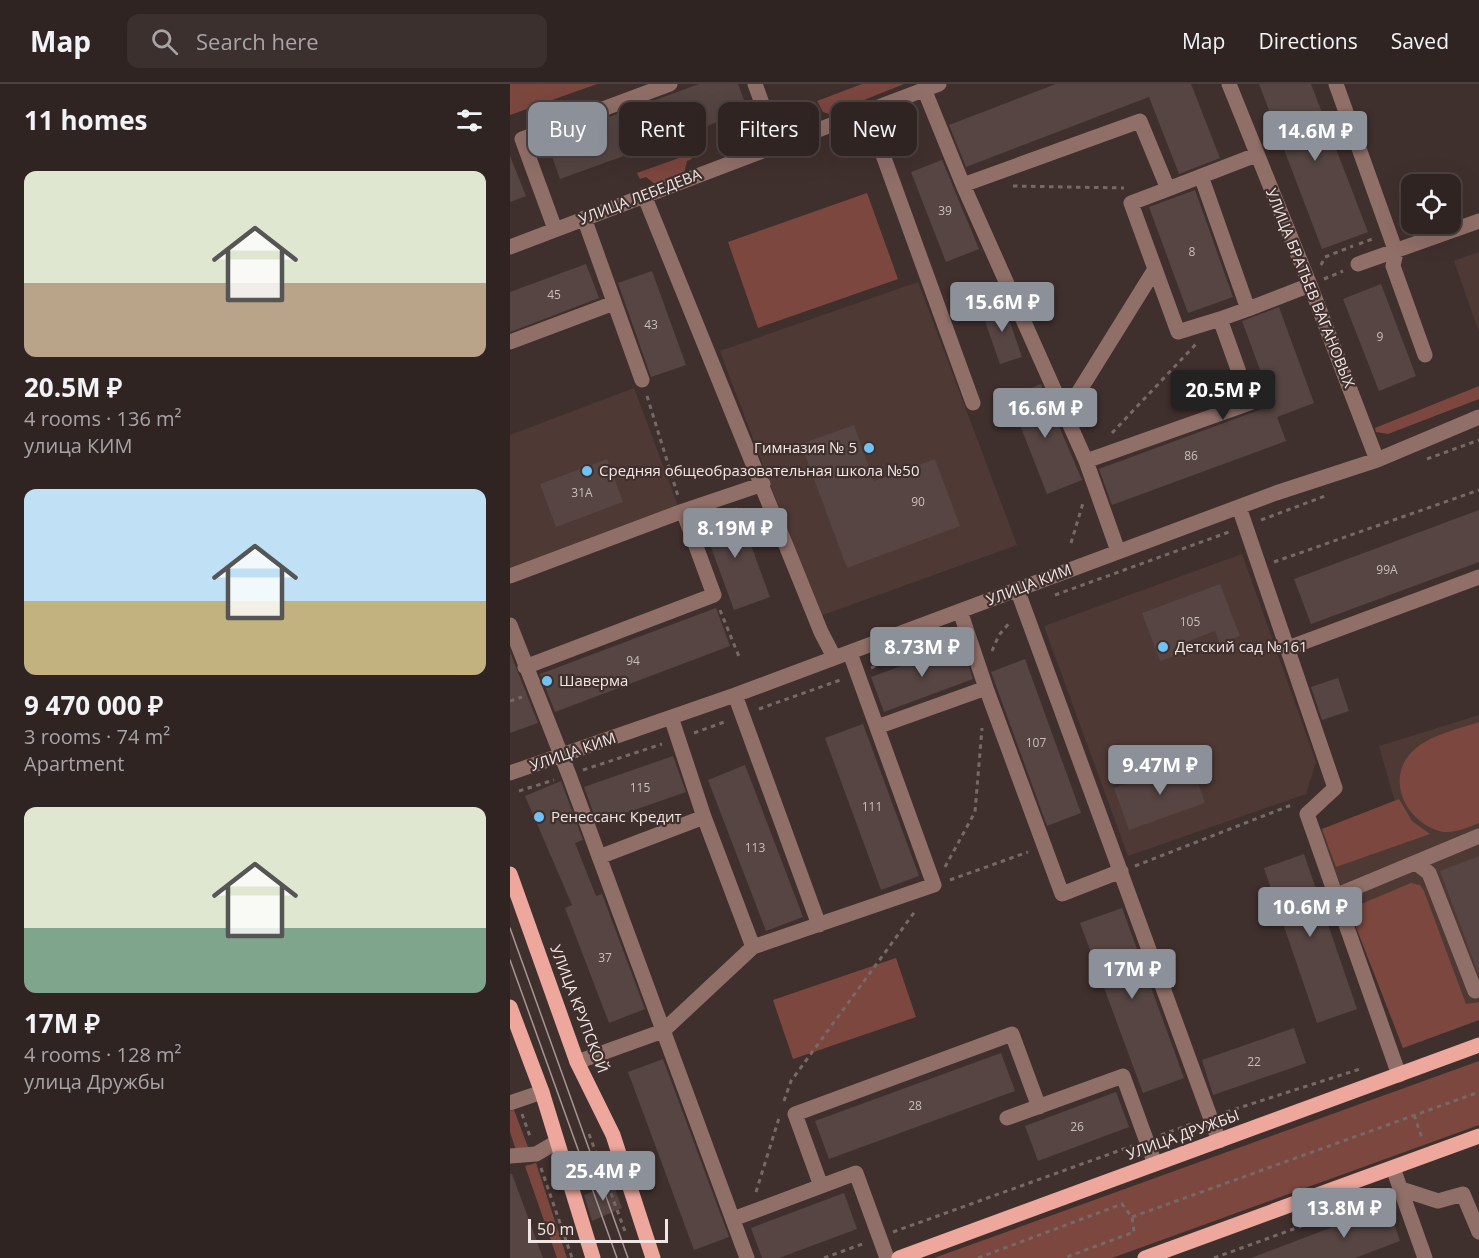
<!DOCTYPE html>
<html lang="en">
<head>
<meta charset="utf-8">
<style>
  :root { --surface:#302422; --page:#3c302f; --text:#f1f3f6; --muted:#a8a4a5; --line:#4b4140; --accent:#8c9099 }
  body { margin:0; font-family:"Open Sans",sans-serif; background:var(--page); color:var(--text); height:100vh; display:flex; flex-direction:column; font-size:22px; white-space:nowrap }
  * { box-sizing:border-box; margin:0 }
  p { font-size:20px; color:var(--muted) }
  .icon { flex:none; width:33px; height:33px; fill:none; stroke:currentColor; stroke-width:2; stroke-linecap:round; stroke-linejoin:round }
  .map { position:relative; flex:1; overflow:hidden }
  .panel { display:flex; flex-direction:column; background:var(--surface); width:510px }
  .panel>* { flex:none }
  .banner { position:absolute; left:18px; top:18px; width:570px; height:54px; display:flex; gap:12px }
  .controls { position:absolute; left:891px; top:90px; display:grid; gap:12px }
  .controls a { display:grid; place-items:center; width:60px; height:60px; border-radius:12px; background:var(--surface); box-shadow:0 6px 24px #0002,0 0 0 2px var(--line); font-size:30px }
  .scale { position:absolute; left:18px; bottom:15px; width:140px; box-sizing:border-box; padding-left:6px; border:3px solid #f1e6e4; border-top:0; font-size:16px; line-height:21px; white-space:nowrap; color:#f1e6e4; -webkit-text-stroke:4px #40302d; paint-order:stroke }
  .price { position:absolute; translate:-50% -51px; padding:0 14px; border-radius:6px; background:var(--accent); color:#fff; font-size:20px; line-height:39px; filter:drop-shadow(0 2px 3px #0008) }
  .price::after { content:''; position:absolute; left:50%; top:36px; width:18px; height:14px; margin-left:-9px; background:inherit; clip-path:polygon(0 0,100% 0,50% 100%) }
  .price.on { background:#222; color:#fff }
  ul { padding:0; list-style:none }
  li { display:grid; align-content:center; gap:12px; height:318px; padding:0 24px }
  li span { display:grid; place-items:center; height:186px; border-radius:12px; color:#555 }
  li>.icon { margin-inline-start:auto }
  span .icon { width:108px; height:108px; fill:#fffc; stroke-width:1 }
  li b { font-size:26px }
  h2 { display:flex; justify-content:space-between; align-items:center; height:72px; padding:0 24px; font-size:26px }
  .pill { padding:0 21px; border-radius:12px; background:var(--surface); box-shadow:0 6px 24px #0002,0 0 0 2px var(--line); font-size:21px; line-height:54px }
  .pill.on { background:var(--accent); color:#fff }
  header { display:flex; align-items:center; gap:36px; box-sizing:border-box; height:84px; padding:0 30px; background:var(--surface); border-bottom:2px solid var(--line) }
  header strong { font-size:28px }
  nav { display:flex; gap:33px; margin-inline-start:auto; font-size:21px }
  .search { width:420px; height:54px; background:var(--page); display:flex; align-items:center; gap:15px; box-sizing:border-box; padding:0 21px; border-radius:12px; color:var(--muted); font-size:22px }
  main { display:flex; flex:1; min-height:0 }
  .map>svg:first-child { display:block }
  .built { fill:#4f3935 }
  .green { fill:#7c473f }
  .building { fill:#564542 }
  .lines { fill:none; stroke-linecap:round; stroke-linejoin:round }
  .path { stroke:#776966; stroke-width:3; stroke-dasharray:4.5 4.5; stroke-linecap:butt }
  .minor { stroke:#916f69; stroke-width:15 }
  .major { stroke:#eda79c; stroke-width:15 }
  .tram { stroke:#a39694; stroke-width:1.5 }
  .poi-dot { fill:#72c1f5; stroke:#40302d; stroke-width:2 }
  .labels { text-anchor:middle; stroke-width:4.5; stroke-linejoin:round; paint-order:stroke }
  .number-label { font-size:12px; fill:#cabebc }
  .street-label { font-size:15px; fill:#f1e6e4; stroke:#40302d }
  .poi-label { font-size:15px; fill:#f1e6e4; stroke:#40302d; text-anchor:start }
</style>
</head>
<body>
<header>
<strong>Map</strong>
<div class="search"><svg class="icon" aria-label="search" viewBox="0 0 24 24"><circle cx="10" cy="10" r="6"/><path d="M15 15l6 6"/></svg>Search here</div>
<nav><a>Map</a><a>Directions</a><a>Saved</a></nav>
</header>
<main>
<section class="panel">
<h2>11 homes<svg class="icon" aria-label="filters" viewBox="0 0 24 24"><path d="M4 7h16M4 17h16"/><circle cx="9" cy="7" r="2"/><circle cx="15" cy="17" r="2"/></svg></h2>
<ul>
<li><span style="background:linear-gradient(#dfe7d0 60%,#b9a48a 0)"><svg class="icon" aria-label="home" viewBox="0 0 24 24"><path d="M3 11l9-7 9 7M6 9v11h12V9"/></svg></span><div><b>20.5M ₽</b><p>4 rooms · 136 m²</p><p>улица КИМ</p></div></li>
<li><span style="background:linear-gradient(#bfe0f5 60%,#c2b280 0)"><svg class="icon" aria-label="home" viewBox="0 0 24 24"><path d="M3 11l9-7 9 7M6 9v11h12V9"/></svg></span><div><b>9 470 000 ₽</b><p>3 rooms · 74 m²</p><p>Apartment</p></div></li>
<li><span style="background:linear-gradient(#dfe7d0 65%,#7fa58c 0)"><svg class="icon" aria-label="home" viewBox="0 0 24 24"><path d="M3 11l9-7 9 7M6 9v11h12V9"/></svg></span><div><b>17M ₽</b><p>4 rooms · 128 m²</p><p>улица Дружбы</p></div></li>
</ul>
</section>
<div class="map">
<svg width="969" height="1174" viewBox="0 0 969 1174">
  <rect width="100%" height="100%" fill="#40302d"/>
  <!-- built -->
  <path class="built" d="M969,168V248L944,177Z
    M408,198L507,461L310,532L210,267Z
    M124,304L168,422L0,486V351Z
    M732,470L806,678L796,710L618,772L534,542Z
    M969,631V936L893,964L810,747L885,718L869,662Z"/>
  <!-- green -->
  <path class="green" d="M0,0H87L0,31Z
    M352,0H394L319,30L313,28L307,17Z
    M294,21L296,41L284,46L271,31Z
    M257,41L258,53C249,66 229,68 215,63L212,56Z
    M180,70L182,75L177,77L174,89L145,100L136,93L130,95L127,89Z
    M357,109L388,195L248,244L218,158Z
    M969,302V315L878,350L866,348L865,344Z
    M969,638V739C959,743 945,749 934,748C896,741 872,692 906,664C923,650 949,645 969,638Z
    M889,715L902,737L920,750L826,783L812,745Z
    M901,799L910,801L914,807L956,920L969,918V936L893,964L839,825Z
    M386,874L406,933L283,975L263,916Z
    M969,977V1041L602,1174H424Z
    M4,1026L18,1063L6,1066L0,1048V1027Z
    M26,1079L57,1174H47L15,1082Z"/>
  <!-- building -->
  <path class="building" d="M189,0H228L238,27L50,95L36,56Z
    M546,0H681L710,74L669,90L639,13L456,83L439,41Z
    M749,0H801L858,148L812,165Z
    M0,72L16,112L0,118Z
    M432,76L469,165L436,178L401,88Z
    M685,106L723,213L678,229L639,123Z
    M76,180L89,214L0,248V208Z
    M142,187L176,281L141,293L108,199Z
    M871,200L906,292L869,307L833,215Z
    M493,218L512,273L490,280L471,226Z
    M769,223L804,319L767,333L776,357L602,421L589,385L763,321L732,237Z
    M531,300L572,396L537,410L499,313Z
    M344,341L364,397L425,375L450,442L337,484L291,360Z
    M97,375L113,418L46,443L30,400Z
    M227,423L260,513L224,526L191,436Z
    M969,426V478L801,540L784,495Z
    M710,500L730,552L710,560L705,547L668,561L672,569L650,577L632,529Z
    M206,524L220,562L45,628L30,590Z
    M451,560L463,595L374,628L361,593Z
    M0,568L28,639L0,649Z
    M515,575L571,729L537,742L481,588Z
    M828,594L839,627L812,636L801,603Z
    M353,640L409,792L371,806L315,654Z
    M163,672L176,708L87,739L74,703Z
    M681,678L695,719L619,746L604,704Z
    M235,681L293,833L256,847L198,696Z
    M51,697L73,756L65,759L86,812L92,810L135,925L99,939L55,824L62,821L15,712Z
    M794,770L847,925L807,939L754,784Z
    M969,772V888L968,889L930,787Z
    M612,824L674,994L633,1009L570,839Z
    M784,944L796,979L703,1011L692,976Z
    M491,969L505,1007L319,1075L305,1037Z
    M153,975L219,1153L184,1166L118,988Z
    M606,1008L619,1043L528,1077L515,1042Z
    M0,1090H2L33,1174H0Z
    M103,1099L112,1124L82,1137L74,1111Z
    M334,1109L347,1145L269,1174H252L241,1144Z
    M878,1122L890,1157L845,1174H741Z"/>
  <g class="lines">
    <!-- path -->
    <path class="path" d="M503,102L614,104
      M849,160L865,154
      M811,181L815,173L843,162
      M814,195L833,187
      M137,312L168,412
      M602,349L686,260
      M917,375L969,356
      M751,436L815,412
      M561,459L573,419
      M764,478L969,406
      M545,511L719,448
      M210,526L230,575
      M482,567L489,551L501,537
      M361,584L438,551
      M0,617L12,613
      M249,625L333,595
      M184,649L217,637
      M73,686L152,660
      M9,707L44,696
      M625,782L784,720
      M435,783L465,728L472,644
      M440,796L518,768
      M274,1017L281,997L406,826
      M716,1028L850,985
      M12,1030L21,1055
      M904,1031L912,1054
      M79,1050L116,1150
      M651,1051L684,1039
      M31,1084L62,1174
      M246,1108L269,1034
      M622,1133L969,1008
      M383,1148L622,1062
      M314,1174L355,1159
      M468,1174L612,1120L622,1133L624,1148L554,1174
      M704,1174L877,1111"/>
    <!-- minor -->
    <path class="minor" d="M245,0L267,61
      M719,0L800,201L867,376
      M826,0L886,168L883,182L915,271
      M414,5L453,101L630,37L658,105L746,71
      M357,27L463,319
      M691,92L738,225L800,201
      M453,101L576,377L608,467
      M658,105L621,119L668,248L710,235
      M134,111L311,548L324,573
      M74,134L132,296
      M45,145L12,55L160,0
      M0,163L429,0
      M848,180L969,137
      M0,258L104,219
      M555,330L645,185
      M576,377L740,319L710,235L738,225
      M729,423L825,704L797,730L889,991
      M0,492L173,427
      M507,505L709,1057
      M450,527L476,604
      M0,541L59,691L237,1174
      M778,564L969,493
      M15,583L204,511L173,427L253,400
      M225,611L309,841
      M367,643L476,604L552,810L611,787
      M0,689L225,611L766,409L867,376L969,333
      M194,733L243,863
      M89,773L194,733L161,633
      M906,779L919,789L965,907L969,905
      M825,812L969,752
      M67,978L153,947L243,863L424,801L340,569
      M0,1019L32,1008
      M497,1034L613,992L645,1080
      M0,1072L26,1070L45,1059
      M883,1084L915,1174
      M311,1102L285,1030L502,950L529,1023
      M891,1105L928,1117L953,1110L969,1148
      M223,1135L346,1089L377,1174"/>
    <!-- major -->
    <path class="major" d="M0,790L67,978L103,1051L143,1174
      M0,923L32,1008L83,1174
      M389,1174L969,961
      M635,1174L969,1052"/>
    <!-- tram -->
    <path class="tram" d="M0,844L118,1174
      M0,876L107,1174"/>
  </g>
  <!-- markers -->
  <g class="poi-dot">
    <circle cx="359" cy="364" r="6"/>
    <circle cx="77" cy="387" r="6"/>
    <circle cx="653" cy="563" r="6"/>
    <circle cx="37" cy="597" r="6"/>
    <circle cx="29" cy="733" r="6"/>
  </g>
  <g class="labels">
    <!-- number labels -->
    <g class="number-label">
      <text x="435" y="131">39</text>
      <text x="682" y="172">8</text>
      <text x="44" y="215">45</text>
      <text x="141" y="245">43</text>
      <text x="870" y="257">9</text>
      <text x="681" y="376">86</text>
      <text x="72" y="413">31А</text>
      <text x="408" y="422">90</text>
      <text x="877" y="490">99А</text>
      <text x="680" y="542">105</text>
      <text x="123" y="581">94</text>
      <text x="526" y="663">107</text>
      <text x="130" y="708">115</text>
      <text x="362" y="727">111</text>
      <text x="245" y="768">113</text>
      <text x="95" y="878">37</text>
      <text x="744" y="982">22</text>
      <text x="405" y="1026">28</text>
      <text x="567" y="1047">26</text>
    </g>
    <!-- street labels -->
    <g class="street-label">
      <text transform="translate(130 113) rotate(-21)" y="5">УЛИЦА ЛЕБЕДЕВА</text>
      <text transform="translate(800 204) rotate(68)" y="5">УЛИЦА БРАТЬЕВ ВАГАНОВЫХ</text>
      <text transform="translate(519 501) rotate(-21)" y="5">УЛИЦА КИМ</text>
      <text transform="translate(63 668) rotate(-19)" y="5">УЛИЦА КИМ</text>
      <text transform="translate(69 925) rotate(69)" y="5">УЛИЦА КРУПСКОЙ</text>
      <text transform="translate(673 1051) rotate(-20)" y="5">УЛИЦА ДРУЖБЫ</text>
    </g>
    <!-- poi labels -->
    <g class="poi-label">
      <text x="347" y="369" text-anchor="end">Гимназия № 5</text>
      <text x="89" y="392">Средняя общеобразовательная школа №50</text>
      <text x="665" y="568">Детский сад №161</text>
      <text x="49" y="602">Шаверма</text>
      <text x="41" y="738">Ренессанс Кредит</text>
    </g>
  </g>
</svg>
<div class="controls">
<a><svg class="icon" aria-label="locate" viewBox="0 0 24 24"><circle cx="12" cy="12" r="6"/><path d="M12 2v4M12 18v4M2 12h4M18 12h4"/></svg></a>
</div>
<div class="scale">50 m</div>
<b class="price" style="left:805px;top:78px">14.6M ₽</b>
<b class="price" style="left:492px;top:249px">15.6M ₽</b>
<b class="price on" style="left:713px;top:337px">20.5M ₽</b>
<b class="price" style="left:535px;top:355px">16.6M ₽</b>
<b class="price" style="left:225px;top:475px">8.19M ₽</b>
<b class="price" style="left:412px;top:594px">8.73M ₽</b>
<b class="price" style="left:650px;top:712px">9.47M ₽</b>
<b class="price" style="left:800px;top:854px">10.6M ₽</b>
<b class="price" style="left:622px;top:916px">17M ₽</b>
<b class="price" style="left:93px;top:1118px">25.4M ₽</b>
<b class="price" style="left:834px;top:1155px">13.8M ₽</b>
<div class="banner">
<a class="pill on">Buy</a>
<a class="pill">Rent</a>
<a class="pill">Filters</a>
<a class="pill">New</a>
</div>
</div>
</main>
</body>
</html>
